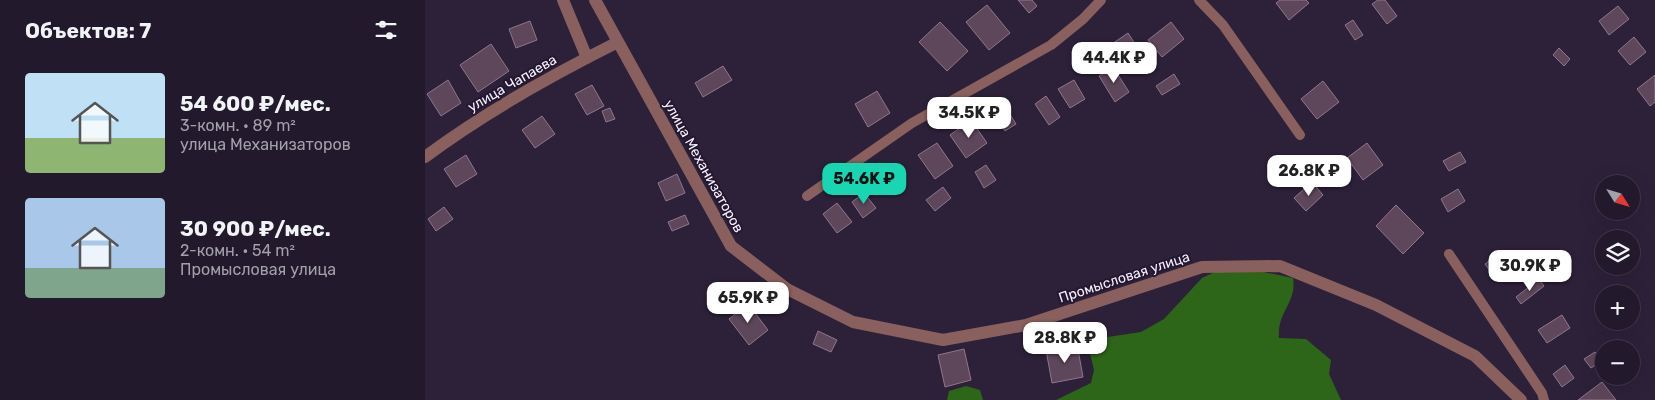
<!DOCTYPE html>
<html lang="ru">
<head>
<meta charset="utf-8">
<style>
  :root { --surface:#22192c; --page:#2a2234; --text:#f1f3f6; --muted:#a2a0a9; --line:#3f3848; --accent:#19d5b2 }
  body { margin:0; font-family:Rubik,sans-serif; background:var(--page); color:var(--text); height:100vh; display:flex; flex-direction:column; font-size:19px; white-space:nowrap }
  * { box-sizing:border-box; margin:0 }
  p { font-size:16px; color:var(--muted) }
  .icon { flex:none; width:28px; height:28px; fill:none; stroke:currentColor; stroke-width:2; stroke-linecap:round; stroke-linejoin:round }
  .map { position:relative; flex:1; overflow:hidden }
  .drawer { display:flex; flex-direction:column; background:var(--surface); width:425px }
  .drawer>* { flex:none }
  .needle { width:32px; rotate:127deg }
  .tools { position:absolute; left:1170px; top:175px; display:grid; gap:10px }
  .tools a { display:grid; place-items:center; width:45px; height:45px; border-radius:50%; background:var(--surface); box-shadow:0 5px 20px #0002,0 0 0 1px var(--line); font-size:25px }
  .price { position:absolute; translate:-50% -42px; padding:0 11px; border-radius:10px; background:#fff; color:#222; font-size:16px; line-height:32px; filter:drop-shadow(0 1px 2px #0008) }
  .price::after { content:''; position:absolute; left:50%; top:30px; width:15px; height:11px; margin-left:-8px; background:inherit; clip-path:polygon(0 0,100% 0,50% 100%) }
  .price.on { background:var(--accent); color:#111 }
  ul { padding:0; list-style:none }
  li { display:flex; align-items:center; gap:15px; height:125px; padding:0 25px }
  li span { display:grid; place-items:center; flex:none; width:140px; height:100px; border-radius:5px; color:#555 }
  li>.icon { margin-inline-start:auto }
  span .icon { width:60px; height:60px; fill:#fffc; stroke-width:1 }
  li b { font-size:21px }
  h2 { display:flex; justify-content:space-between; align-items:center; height:60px; padding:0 25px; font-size:21px }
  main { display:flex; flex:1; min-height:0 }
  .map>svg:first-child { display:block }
  .forest { fill:#2d6519 }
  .building { fill:#5e465b; stroke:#90768d }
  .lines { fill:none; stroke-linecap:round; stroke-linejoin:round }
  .service { stroke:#8a605e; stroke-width:10 }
  .minor { stroke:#8a605e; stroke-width:12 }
  .labels { text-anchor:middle; stroke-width:4; stroke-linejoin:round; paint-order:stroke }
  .street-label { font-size:14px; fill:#f7f1ff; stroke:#23182f }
</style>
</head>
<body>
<main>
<section class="drawer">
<h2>Объектов: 7<svg class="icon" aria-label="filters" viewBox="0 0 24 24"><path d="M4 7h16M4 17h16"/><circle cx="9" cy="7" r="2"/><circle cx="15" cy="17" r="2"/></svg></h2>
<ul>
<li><span style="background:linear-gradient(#bfe0f5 65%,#8fb573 0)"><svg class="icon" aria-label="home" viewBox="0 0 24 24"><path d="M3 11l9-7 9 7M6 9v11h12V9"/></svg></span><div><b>54 600 ₽/мес.</b><p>3-комн. · 89 m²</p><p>улица Механизаторов</p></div></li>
<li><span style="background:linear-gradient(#a9c7e8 70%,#7fa58c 0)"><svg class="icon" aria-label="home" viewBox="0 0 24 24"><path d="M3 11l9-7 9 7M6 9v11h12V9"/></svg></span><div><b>30 900 ₽/мес.</b><p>2-комн. · 54 m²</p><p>Промысловая улица</p></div></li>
</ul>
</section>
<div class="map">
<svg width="1230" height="400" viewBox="0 0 1230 400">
  <rect width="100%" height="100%" fill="#2d213a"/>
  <!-- forest -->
  <path class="forest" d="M834,271L868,278C872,303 852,311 854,338L881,339L906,360L904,374L916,400H631L666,383L669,370L663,345L676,338L716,332L739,319L777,278L790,272Z
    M541,386L555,390L558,400H522L524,391Z"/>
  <!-- building -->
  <path class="building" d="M593,0H607L612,6L604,13Z
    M855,0H881L884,3L864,20L851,3Z
    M953,0H960L972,16L962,24L947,4Z
    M562,5L585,33L564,50L541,22Z
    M1193,6L1204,19L1184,35L1174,21Z
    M928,20L938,35L930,40L920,25Z
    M105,21L112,40L91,48L84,29Z
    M515,22L543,51L522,71L494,42Z
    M746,22L759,39L737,57L723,40Z
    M703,33L719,58L703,68L687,44Z
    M1209,37L1221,52L1205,65L1193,51Z
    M66,44L84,71L53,92L35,65Z
    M1134,48L1145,59L1139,66L1128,55Z
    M298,66L307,80L278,97L270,83Z
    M688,67L704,92L690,102L674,76Z
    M749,74L755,84L737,95L731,86Z
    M1230,75V102L1225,106L1212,89Z
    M23,80L36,103L16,116L2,94Z
    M649,80L660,99L645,108L633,89Z
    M898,81L914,102L892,119L876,99Z
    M167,85L179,106L162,115L150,94Z
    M452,91L465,113L443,127L430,104Z
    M621,96L635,117L624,125L610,104Z
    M579,105L591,124L580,131L568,111Z
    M185,108L190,119L181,122L177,111Z
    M117,116L130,134L110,148L97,130Z
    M546,120L562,143L541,158L525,135Z
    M512,143L528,166L510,179L493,155Z
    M942,143L958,165L938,180L922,158Z
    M1035,152L1041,162L1024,171L1018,161Z
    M41,155L52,174L31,187L19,169Z
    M561,165L571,180L559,188L550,172Z
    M252,174L260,193L241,201L233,183Z
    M887,182L898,195L881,211L869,198Z
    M518,187L526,198L510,211L501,200Z
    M1033,189L1040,201L1023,212L1016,199Z
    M439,193L451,208L438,218L427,202Z
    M412,203L427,222L412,233L398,214Z
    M971,205L999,233L978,254L951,226Z
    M19,207L28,219L11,231L3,219Z
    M260,215L264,224L247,231L243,222Z
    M1077,251L1087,266L1070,278L1060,264Z
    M1114,279L1119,286L1096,304L1091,297Z
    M323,304L343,330L324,345L304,319Z
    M1137,315L1145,328L1122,343L1113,330Z
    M393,331L412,340L406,352L388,344Z
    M652,344L658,377L627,383L621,350Z
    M539,349L546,380L520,387L513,355Z
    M1170,352L1177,361L1166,368L1159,359Z
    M1140,365L1149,378L1137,387L1128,374Z
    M1177,382L1191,400H1153Z"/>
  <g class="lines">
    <!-- service -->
    <path class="service" d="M774,0L798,25L875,135
      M382,196L487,123L626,45L658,19L676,0
      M1024,254L1117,393L1119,400"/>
    <!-- minor -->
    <path class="minor" d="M138,0L162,58
      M170,0L306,246L362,289L428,322L518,340L601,325L777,267L855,266L951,305L1050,356L1096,400
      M0,157C60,112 127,75 193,42"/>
  </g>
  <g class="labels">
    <!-- street labels -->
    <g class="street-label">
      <text transform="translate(87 83) rotate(-30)" y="5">улица Чапаева</text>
      <text transform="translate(279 166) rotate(61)" y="5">улица Механизаторов</text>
      <text transform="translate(699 277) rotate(-18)" y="5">Промысловая улица</text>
    </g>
  </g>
</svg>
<div class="tools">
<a><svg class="needle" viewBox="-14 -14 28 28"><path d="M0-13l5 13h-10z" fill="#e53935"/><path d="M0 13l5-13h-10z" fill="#a2a0a9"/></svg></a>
<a><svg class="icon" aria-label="layers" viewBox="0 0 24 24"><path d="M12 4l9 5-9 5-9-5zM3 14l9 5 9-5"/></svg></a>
<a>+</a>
<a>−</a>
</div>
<b class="price" style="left:689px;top:84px">44.4K ₽</b>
<b class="price" style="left:544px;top:139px">34.5K ₽</b>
<b class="price" style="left:884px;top:197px">26.8K ₽</b>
<b class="price on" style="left:439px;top:205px">54.6K ₽</b>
<b class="price" style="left:1105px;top:292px">30.9K ₽</b>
<b class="price" style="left:323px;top:324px">65.9K ₽</b>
<b class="price" style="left:640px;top:364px">28.8K ₽</b>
</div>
</main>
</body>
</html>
